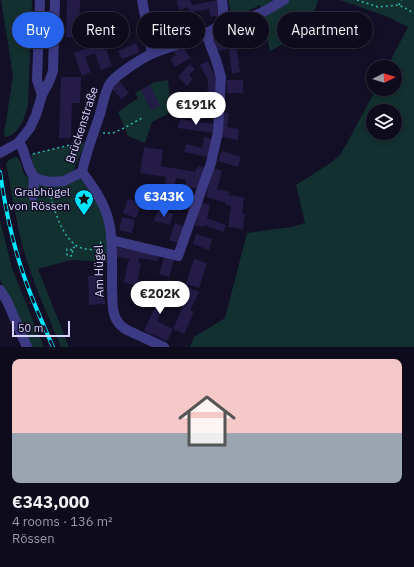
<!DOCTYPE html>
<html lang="en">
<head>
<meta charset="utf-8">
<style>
  :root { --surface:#0e0b1c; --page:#171425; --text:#f1f3f6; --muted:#9b9ba3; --line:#2e2b3b; --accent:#2563eb }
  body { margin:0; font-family:"IBM Plex Sans",sans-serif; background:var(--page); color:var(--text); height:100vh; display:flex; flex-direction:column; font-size:15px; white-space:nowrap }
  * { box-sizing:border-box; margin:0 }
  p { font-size:13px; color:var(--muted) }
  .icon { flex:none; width:22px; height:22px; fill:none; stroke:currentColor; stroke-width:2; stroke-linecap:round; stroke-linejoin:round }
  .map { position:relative; height:347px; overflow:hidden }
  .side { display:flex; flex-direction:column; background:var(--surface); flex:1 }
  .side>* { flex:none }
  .guide { position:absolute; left:12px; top:12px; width:390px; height:36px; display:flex; gap:8px }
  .needle { width:26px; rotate:85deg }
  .controls { position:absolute; left:366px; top:60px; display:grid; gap:8px }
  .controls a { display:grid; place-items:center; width:36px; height:36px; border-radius:50%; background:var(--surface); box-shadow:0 2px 6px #0003,0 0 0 1px var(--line); font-size:20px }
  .scale { position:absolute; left:12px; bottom:10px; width:58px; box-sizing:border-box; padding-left:4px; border:2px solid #d9d4ff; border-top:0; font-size:11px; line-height:14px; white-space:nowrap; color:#d9d4ff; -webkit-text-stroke:3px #130f26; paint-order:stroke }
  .price { position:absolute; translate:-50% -34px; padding:0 9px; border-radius:14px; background:#fff; color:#222; font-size:13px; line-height:26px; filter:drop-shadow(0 1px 2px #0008) }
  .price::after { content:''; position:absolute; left:50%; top:24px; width:12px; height:9px; margin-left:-6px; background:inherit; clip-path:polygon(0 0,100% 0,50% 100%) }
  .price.active { background:var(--accent); color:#fff }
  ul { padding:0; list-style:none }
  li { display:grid; align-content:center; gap:8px; height:212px; padding:0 12px }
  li+li { border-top:1px solid var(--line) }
  li span { display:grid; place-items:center; height:124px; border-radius:8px; color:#555 }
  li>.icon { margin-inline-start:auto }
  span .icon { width:72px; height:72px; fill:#fffc; stroke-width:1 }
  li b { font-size:17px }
  .chip { padding:0 14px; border-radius:18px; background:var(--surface); box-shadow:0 2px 6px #0003,0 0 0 1px var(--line); font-size:14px; line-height:36px }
  .chip.active { background:var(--accent); color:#fff }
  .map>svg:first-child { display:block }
  .green { fill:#12302f; fill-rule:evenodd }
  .building { fill:#241b47 }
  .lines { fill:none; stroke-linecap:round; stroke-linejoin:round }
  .path { stroke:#2fb8b0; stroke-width:1.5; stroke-dasharray:2 3; stroke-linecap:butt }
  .minor { stroke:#3d3a85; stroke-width:10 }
  .rail-casing { stroke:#00e5ff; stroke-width:4 }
  .rail { stroke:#130f26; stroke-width:2.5; stroke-dasharray:8; stroke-linecap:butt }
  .labels { text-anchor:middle; stroke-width:3; stroke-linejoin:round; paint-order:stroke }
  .street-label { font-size:12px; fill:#d9d4ff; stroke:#130f26 }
  .poi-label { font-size:12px; fill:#d9d4ff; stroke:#130f26; text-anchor:end }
</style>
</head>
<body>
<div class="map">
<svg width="414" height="347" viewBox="0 0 414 347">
  <rect width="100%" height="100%" fill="#130f26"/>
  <!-- green -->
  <path class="green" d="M1,0H32L28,104C26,114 22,126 14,133C12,136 8,136 5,137L4,134L13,76Z
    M228,0H318L308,31L270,51L260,5L232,19Z
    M340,0H414V347H190L194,337L225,318L247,233L291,227L305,223L296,185L329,164L340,155L347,143L376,89H395V67H387L408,27L386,16ZM373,111H395V133H373Z
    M168,80L171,112L152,122L145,143L128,136L118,112L138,98L135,93L155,82Z
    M85,142L74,170C88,189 104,207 107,231C108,241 107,252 107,262L71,260L38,269L69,347H61C50,320 37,292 28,264C17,232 13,197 6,164C8,160 13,157 17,157C22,162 22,171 26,177L37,172L33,166L31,154Z
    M0,220L12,268L25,301L44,347H30L2,284L0,278Z"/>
  <!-- building -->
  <path class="building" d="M67,0H80L79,37H66Z
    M180,0H190L192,5L218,0L220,15L211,17L209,9L189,13L188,7L180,10L176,1Z
    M200,15L204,29L196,31L192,18Z
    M235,38L240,72L232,74L229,49L216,51L214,41Z
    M101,43L104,50L106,49L112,66L101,70L95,53L85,57L91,72L82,76L74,53Z
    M136,43L140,52L122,59L118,51Z
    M182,45L190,58L175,67L170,59L176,55L173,50Z
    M208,61L214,74H218L215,110L207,109L208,101L201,100L198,115L190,114L193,95L207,96L208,80L200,65Z
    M190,64L195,69L189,75L193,79L187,86L178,77Z
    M61,77H81L80,103H72L71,138H59Z
    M227,80H243V93H227Z
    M119,81L129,93L121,99L111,87Z
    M150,85L160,106L151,110L141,90Z
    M223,112L229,113L227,127L239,129L238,140L219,137Z
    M180,119L214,124L213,133L178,128Z
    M204,137L212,139L208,157L184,152L186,144L202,148Z
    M144,147L163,150L161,166L195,172L198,166L205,168L198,189L185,186L186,180L176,178L174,189L164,187L166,177L140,173Z
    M222,151L241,157L238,167L218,161Z
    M213,168L222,171L217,189L229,192L228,195L244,197L242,213L245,214L243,229L228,227L231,206L226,205V203L206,197Z
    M186,195L194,197L191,211L183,209Z
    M128,199L141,203L136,218L123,213Z
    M201,202L210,205L207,218L226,225L224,232L204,225V227L195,226Z
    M158,210L173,214L170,225L154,221Z
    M122,217L135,220L132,233L119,230Z
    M175,223L184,227L178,243L169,240Z
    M196,234L212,239L209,250L193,244Z
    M115,247L159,254L158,261L139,258L138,263H141L137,285L124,283L128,261H130V259L114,256Z
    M164,258L174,260L169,277L159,274Z
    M194,259L207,263L199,288L186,284Z
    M88,276H103L105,304L89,305Z
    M168,279L175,282L157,321L173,329L167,341L144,331Z
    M188,287L199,292L190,310L194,312L184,334L173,329L183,307L180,305Z"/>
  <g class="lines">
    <!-- path -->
    <path class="path" d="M357,0L378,7L399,5L414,13
      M399,5L401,0
      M103,133H113L124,128L142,118
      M33,154L82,142
      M50,192C53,208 62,237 77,246C83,250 91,249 98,250L101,242H103
      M72,250L67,249L66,253L68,256H71L73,253L72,250L76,245"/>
    <!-- minor -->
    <path class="minor" d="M40,0L37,80L42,95
      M142,0L152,53
      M206,34H217L229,30L245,20L265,11L284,0
      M18,143L22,147L29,168L34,177L41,180L50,182L64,181L82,172
      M0,153L18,143L30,128L36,115L42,95L49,82L53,71L55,0
      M82,172C86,153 93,135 99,117C103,106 104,91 111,82C118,74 143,57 154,53C168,47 212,35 220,24C225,17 223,8 222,0
      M82,172C95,189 106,205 110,227C113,247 112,269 112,289C113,300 111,313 118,322C120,326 124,328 127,330L164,347
      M33,196L34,177
      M111,240L178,256L211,163L218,132L221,77L216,60L206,34
      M0,290L7,301L27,347"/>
    <!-- rail casing -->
    <g class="rail-casing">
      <path id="rail" d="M0,172C5,207 12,242 24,276C32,300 43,324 53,347"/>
    </g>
    <!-- rail -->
    <use href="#rail" class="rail"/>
  </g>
  <!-- icons -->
  <defs>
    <g id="sight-pin" transform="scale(1)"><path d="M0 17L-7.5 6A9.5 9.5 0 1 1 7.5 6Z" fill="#00e5ff" stroke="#130f26"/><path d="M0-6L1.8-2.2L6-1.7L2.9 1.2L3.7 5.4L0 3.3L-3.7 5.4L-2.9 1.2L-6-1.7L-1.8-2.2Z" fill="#111"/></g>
  </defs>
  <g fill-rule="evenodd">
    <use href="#sight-pin" x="84" y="199"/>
  </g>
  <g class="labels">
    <!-- street labels -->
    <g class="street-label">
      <text transform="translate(82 125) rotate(-72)" y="4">Brückenstraße</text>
      <text transform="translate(99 271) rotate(-91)" y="4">Am Hügel</text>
    </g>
    <!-- poi labels -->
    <g class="poi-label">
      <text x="70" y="196">Grabhügel<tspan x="70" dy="14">von Rössen</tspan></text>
    </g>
  </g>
</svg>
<div class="controls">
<a><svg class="needle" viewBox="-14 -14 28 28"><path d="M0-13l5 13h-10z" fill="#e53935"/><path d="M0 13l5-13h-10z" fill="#9b9ba3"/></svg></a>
<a><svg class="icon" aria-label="layers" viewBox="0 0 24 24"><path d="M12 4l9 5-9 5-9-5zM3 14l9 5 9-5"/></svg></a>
</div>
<div class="scale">50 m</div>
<b class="price" style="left:196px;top:126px">€191K</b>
<b class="price active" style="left:164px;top:218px">€343K</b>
<b class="price" style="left:160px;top:315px">€202K</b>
<div class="guide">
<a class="chip active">Buy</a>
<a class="chip">Rent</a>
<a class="chip">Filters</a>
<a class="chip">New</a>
<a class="chip">Apartment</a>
</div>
</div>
<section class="side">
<ul>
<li><span style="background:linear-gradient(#f6c9c9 60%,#9aa5b1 0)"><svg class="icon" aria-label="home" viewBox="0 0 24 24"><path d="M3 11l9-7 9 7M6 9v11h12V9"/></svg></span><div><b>€343,000</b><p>4 rooms · 136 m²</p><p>Rössen</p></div></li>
</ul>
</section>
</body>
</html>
